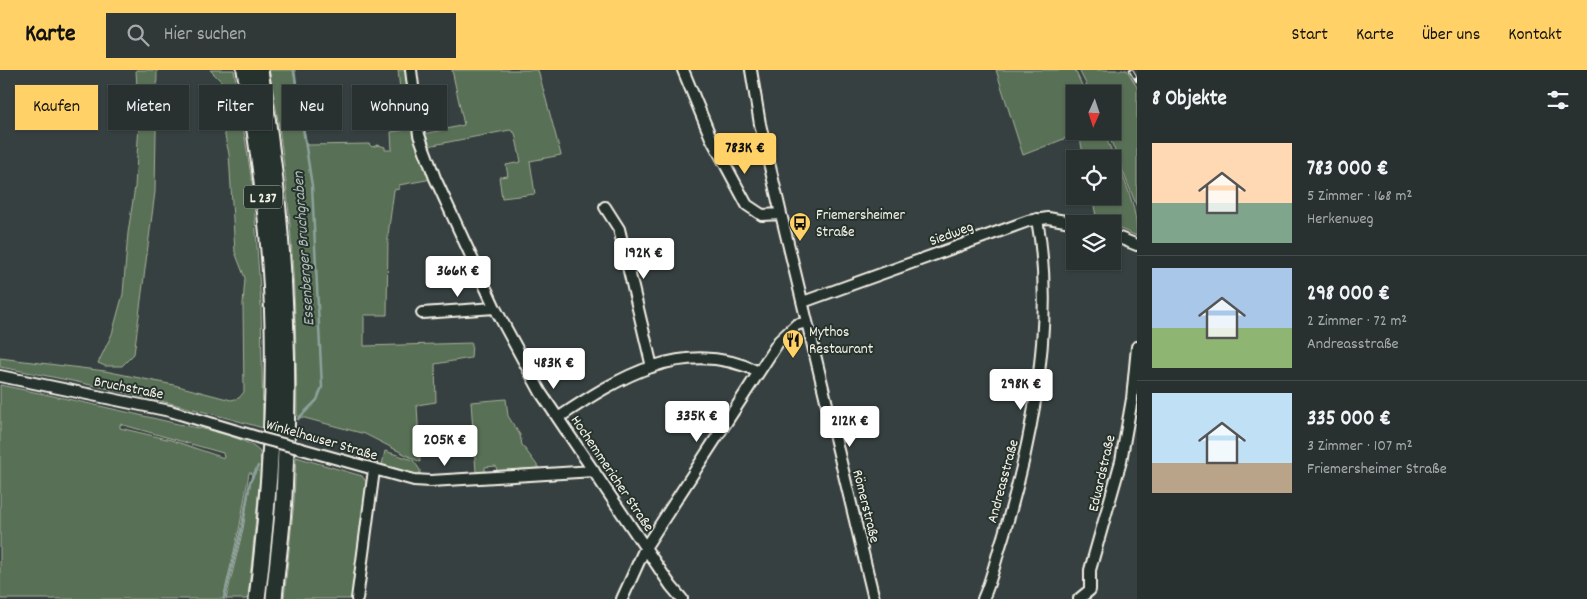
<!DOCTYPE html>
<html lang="de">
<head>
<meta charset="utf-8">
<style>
  :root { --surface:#293030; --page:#313838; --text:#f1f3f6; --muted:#a5a9ab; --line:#454b4c; --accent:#ffd166 }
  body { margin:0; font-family:Dekko,sans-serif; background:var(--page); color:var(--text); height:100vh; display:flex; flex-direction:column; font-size:19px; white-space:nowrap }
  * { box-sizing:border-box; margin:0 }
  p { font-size:16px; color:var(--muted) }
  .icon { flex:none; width:28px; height:28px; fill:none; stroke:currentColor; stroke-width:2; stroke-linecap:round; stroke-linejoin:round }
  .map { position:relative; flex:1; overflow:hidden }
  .side { display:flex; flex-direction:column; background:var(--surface); width:450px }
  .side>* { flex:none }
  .banner { position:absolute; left:15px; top:15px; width:475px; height:45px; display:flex; gap:10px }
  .needle { width:32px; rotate:183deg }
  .controls { position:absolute; left:1066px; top:15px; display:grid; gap:10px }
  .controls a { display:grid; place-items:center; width:55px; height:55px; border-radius:0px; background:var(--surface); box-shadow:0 1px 4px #0004,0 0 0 1px var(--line); font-size:25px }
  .price { position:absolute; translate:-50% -42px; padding:0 11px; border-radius:5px; background:#fff; color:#222; font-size:16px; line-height:32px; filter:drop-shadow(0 1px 2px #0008) }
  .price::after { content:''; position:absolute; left:50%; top:30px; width:15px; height:11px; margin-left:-8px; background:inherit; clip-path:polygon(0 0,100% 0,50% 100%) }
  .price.active { background:var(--accent); color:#111 }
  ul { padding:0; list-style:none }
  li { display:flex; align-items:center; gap:15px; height:125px; padding:0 15px }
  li+li { border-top:1px solid var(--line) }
  li span { display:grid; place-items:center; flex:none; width:140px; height:100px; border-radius:0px; color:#555 }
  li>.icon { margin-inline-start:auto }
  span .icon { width:60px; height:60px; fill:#fffc; stroke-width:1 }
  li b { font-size:21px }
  h2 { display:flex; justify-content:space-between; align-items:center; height:60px; padding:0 15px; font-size:21px }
  .chip { padding:0 18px; border-radius:0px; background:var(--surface); box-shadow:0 1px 4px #0004,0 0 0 1px var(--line); font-size:18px; line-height:45px }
  .chip.active { background:var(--accent); color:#111 }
  header { display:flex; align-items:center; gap:30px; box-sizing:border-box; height:70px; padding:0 25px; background:var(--accent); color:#111 }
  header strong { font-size:24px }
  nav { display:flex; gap:28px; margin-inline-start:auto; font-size:18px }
  .search { width:350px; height:45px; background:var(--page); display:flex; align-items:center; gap:12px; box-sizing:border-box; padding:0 18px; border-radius:0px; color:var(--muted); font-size:19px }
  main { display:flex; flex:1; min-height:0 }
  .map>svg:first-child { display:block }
  .green { fill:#597054; stroke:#a6b09e; fill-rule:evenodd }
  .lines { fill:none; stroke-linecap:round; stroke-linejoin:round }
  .stream { stroke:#8ca19c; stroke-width:2.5 }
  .minor-casing { stroke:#f4f1e8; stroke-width:14 }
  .highway-casing { stroke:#f4f1e8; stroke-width:19 }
  .minor { stroke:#26332d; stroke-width:10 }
  .highway { stroke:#26332d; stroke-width:15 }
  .rail-casing { stroke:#f4f1e8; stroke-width:4.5 }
  .rail { stroke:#26332d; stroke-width:2.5; stroke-dasharray:8; stroke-linecap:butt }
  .minor-bridge-casing { stroke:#f4f1e8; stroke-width:14; stroke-linecap:butt }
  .minor-bridge { stroke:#26332d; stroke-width:10 }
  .labels { text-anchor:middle; stroke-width:4; stroke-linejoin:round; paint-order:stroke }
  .shield { fill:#26332d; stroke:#b6b8b0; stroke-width:1 }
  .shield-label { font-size:14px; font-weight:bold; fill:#f4f1e8 }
  .poi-label { font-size:15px; fill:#f4f1e8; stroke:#26332d; text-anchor:start }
  .street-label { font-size:15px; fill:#f4f1e8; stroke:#26332d }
  .water-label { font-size:16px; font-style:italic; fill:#aebbb6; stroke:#26332d }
</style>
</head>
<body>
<header>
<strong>Karte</strong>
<div class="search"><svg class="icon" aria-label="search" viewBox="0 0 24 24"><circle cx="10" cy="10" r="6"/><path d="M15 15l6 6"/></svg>Hier suchen</div>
<nav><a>Start</a><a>Karte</a><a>Über uns</a><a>Kontakt</a></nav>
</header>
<main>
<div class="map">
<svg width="1137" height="529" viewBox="0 0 1137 529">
  <rect width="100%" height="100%" fill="#374040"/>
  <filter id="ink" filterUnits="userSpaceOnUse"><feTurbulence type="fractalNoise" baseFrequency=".02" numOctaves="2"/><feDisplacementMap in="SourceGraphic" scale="10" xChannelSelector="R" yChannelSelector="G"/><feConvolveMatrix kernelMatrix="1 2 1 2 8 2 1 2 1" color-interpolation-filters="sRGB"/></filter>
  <g filter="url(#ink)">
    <!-- green -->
    <path class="green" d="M136,0H157L155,122L134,284L122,296H105L98,293L112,264L123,224L128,163L135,117L139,54Z
      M210,0H234L253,118L261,235L263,358C176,333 89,313 0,297V288L105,301L174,315L231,330L239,328L244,322L243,234L245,208L235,182L229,84L220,43L227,17Z
      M269,0H293L307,75L369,74L372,77L378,75L385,77V80H392L391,62L404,60L398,0H407L432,109L399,115V119L394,120L388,165L387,245H364V276L472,273L471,288L435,294L436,332L417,335L420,392L365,364L297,346C296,230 292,114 269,0Z
      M452,0H538L561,85L530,91L535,124L502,128L499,107L508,106L506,95L521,92L515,63L510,60L428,76L424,64L464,55Z
      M996,0H1075L1086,24H1075V61H1103C1117,95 1137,129 1137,166L1113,156L1112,154L1097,151L1092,126H1112V89H1084L1079,63L1023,85Z
      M1079,0H1127L1137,17V137L1107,61H1112V24H1091Z
      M0,315C60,327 119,340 178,354C201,359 244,365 260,382L261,396L248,529H226L243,459L252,403H249L240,455L223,529H0ZM120,354L223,383L224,388L171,370L120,358Z
      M506,329L508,346L520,365L522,375L539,398L497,401L496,396L485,397V402H476L471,332Z
      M385,381L413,390L420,400V405L382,395Z
      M296,387L362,406L367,413L354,529H284L294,432Z"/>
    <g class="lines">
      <!-- stream -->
      <path class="stream" d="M294,0L312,116L322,317L317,330L298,349
        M224,529L242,456L250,412L258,396"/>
      <!-- minor casing -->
      <g class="minor-casing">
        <path id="minor" d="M411,0L419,65L435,108L495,238L541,323L671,516L682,529
          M683,0L711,68L747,135L762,145L781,144
          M751,0L760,54L781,144L874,529
          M605,137L619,159L652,297
          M1112,165L1137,175
          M803,232L1028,151L1048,148L1082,154
          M422,243L495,238
          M0,306L170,341L260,368
          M558,348C619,307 685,266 759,302
          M298,378L414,410L431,411L594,401
          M357,529L374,400
          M622,529L645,478L779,271L796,255L807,252
          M983,529C992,509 996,488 1003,467C1033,368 1056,253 1037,149
          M1079,529L1090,520V500L1121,391L1132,329L1137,277"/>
      </g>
      <!-- highway casing -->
      <g class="highway-casing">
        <path id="highway" d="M245,0C260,84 271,171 273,256C275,347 268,439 257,529
          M260,0C283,142 292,284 284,427C282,461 277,495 274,529"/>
      </g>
      <!-- minor -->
      <use href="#minor" class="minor"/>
      <!-- highway -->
      <use href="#highway" class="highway"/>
      <!-- rail casing -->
      <g class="rail-casing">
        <path id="rail" d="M1131,0L1137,10"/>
      </g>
      <!-- rail -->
      <use href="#rail" class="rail"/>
      <!-- minor-bridge casing -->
      <g class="minor-bridge-casing">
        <path id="minor-bridge" d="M260,368L298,378"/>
      </g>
      <!-- minor-bridge -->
      <use href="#minor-bridge" class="minor-bridge"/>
    </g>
  </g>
  <!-- icons -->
  <defs>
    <g id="bus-pin" transform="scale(1.125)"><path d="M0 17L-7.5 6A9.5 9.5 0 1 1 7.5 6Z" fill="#ffd166" stroke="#26332d"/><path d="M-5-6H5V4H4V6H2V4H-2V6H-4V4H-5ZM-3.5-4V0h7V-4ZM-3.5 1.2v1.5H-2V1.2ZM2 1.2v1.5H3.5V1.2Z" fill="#111"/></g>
    <g id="restaurant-pin" transform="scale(1.125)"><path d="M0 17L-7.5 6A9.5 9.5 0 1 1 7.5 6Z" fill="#ffd166" stroke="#26332d"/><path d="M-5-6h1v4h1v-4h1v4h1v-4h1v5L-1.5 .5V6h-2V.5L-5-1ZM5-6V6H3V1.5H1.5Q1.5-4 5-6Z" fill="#111"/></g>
  </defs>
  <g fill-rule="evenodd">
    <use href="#bus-pin" x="800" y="153"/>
    <use href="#restaurant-pin" x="793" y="270"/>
  </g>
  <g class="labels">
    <!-- shield labels -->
    <rect class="shield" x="244" y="115.5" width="38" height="23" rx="4"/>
    <g class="shield-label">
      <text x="263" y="132">L 237</text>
    </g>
    <!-- poi labels -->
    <g class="poi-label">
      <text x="816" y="149">Friemersheimer<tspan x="816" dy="17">Straße</tspan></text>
      <text x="809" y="266">Mythos<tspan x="809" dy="17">Restaurant</tspan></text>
    </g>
    <!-- street labels -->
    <g class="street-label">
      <text transform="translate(951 163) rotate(-20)" y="5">Siedweg</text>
      <text transform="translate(129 317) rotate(11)" y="5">Bruchstraße</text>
      <text transform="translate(322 369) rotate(16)" y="5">Winkelhauser Straße</text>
      <text transform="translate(613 403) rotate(56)" y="5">Hochemmericher Straße</text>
      <text transform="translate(1101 403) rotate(-77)" y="5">Eduardstraße</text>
      <text transform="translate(1002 411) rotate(-75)" y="5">Andreasstraße</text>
      <text transform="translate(867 436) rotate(76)" y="5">Römerstraße</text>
    </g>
    <!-- water labels -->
    <g class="water-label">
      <text transform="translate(302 179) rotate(-94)" y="6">Essenberger Bruchgraben</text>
    </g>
  </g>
</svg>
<div class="controls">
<a><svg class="needle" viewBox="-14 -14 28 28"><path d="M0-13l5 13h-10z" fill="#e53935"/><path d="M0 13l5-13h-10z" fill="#a5a9ab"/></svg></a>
<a><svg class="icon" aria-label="locate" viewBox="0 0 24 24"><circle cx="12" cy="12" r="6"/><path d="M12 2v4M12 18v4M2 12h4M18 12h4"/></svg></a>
<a><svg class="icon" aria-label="layers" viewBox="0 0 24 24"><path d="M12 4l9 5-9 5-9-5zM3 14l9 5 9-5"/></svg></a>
</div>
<b class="price active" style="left:745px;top:105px">783K €</b>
<b class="price" style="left:644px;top:210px">192K €</b>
<b class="price" style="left:458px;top:228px">366K €</b>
<b class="price" style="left:554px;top:320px">483K €</b>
<b class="price" style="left:1021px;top:341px">298K €</b>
<b class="price" style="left:697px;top:373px">335K €</b>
<b class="price" style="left:850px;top:378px">212K €</b>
<b class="price" style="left:445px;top:397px">205K €</b>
<div class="banner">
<a class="chip active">Kaufen</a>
<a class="chip">Mieten</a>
<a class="chip">Filter</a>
<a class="chip">Neu</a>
<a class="chip">Wohnung</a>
</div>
</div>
<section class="side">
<h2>8 Objekte<svg class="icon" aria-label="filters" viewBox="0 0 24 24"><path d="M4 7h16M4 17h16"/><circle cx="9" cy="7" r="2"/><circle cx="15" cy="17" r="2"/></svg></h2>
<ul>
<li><span style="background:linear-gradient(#ffd9b3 60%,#7fa58c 0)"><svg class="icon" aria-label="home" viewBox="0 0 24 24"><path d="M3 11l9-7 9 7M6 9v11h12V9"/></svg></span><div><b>783 000 €</b><p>5 Zimmer · 168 m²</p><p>Herkenweg</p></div></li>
<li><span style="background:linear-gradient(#a9c7e8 60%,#8fb573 0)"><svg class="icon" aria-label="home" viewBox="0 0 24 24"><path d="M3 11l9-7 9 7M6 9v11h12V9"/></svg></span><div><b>298 000 €</b><p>2 Zimmer · 72 m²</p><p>Andreasstraße</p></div></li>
<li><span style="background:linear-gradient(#bfe0f5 70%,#b9a48a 0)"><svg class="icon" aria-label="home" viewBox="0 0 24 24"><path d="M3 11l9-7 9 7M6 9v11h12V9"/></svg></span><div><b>335 000 €</b><p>3 Zimmer · 107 m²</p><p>Friemersheimer Straße</p></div></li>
</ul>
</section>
</main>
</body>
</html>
